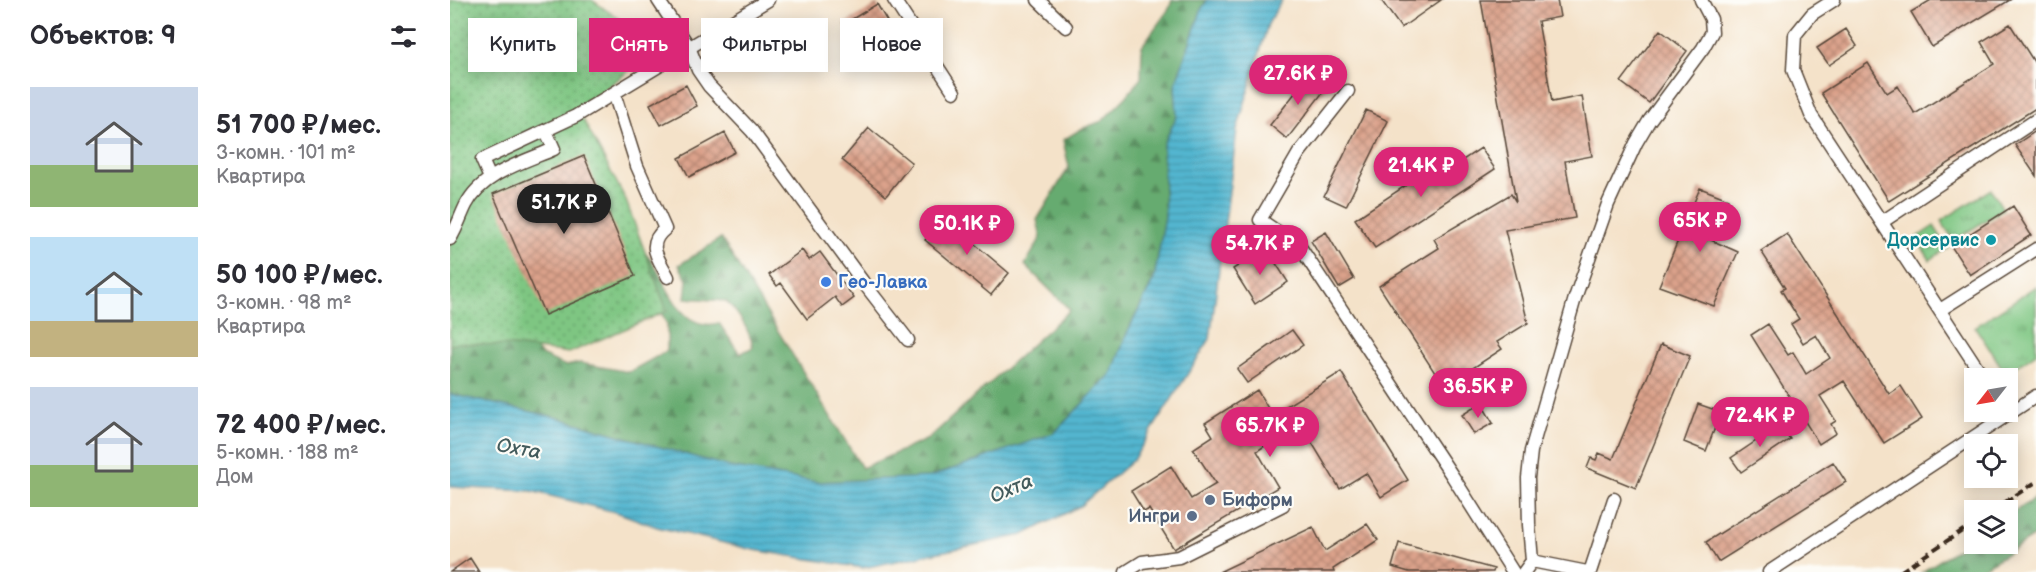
<!DOCTYPE html>
<html lang="ru">
<head>
<meta charset="utf-8">
<style>
  :root { --surface:#fff; --page:#f7f7f7; --text:#2b2b33; --muted:#7c7c81; --accent:#db2777 }
  body { margin:0; font-family:"Balsamiq Sans",sans-serif; background:var(--page); color:var(--text); height:100vh; display:flex; flex-direction:column; font-size:22px; white-space:nowrap }
  * { box-sizing:border-box; margin:0 }
  p { font-size:20px; color:var(--muted) }
  .icon { flex:none; width:33px; height:33px; fill:none; stroke:currentColor; stroke-width:2; stroke-linecap:round; stroke-linejoin:round }
  .map { position:relative; flex:1; overflow:hidden }
  .panel { display:flex; flex-direction:column; background:var(--surface); width:450px }
  .panel>* { flex:none }
  .top-card { position:absolute; left:18px; top:18px; width:570px; height:54px; display:flex; gap:12px }
  .needle { width:39px; rotate:239deg }
  .buttons { position:absolute; left:1514px; top:368px; display:grid; gap:12px }
  .buttons a { display:grid; place-items:center; width:54px; height:54px; border-radius:0px; background:var(--surface); box-shadow:0 3px 15px #0003; font-size:30px }
  .price { position:absolute; translate:-50% -51px; padding:0 14px; border-radius:21px; background:var(--accent); color:#fff; font-size:20px; line-height:39px; filter:drop-shadow(0 2px 3px #0008) }
  .price::after { content:''; position:absolute; left:50%; top:36px; width:18px; height:14px; margin-left:-9px; background:inherit; clip-path:polygon(0 0,100% 0,50% 100%) }
  .price.active { background:#222; color:#fff }
  ul { padding:0; list-style:none }
  li { display:flex; align-items:center; gap:18px; height:150px; padding:0 30px }
  li span { display:grid; place-items:center; flex:none; width:168px; height:120px; border-radius:0px; color:#555 }
  li>.icon { margin-inline-start:auto }
  span .icon { width:72px; height:72px; fill:#fffc; stroke-width:1 }
  li b { font-size:26px }
  h2 { display:flex; justify-content:space-between; align-items:center; height:72px; padding:0 30px; font-size:26px }
  .chip { padding:0 21px; border-radius:0px; background:var(--surface); box-shadow:0 3px 15px #0003; font-size:21px; line-height:54px }
  .chip.active { background:var(--accent); color:#fff }
  main { display:flex; flex:1; min-height:0 }
  .map>svg:first-child { display:block }
  .grass { fill:url(#grass-tufts); stroke:#5c7850; stroke-width:1.5 }
  .forest { fill:url(#forest-firs); stroke:#506a47; stroke-width:1.5 }
  .park { fill:url(#park-dots); stroke:#5c7850; stroke-width:1.5 }
  .water { fill:url(#water-rules); stroke:#467077; stroke-width:1.5 }
  .building { fill:url(#building-cross-hatch) }
  .lines { fill:none; stroke-linecap:round; stroke-linejoin:round }
  .minor-casing { stroke:#574638; stroke-width:15 }
  .minor { stroke:#fff; stroke-width:12 }
  .rail { stroke:#3b2a1e; stroke-width:4; stroke-dasharray:9 4.5; stroke-linecap:butt }
  .culture-dot { fill:#0f9aa8; stroke:#fdfcf7; stroke-width:2 }
  .shop-dot { fill:#3f7fe0; stroke:#fdfcf7; stroke-width:2 }
  .service-dot { fill:#5c6f8a; stroke:#fdfcf7; stroke-width:2 }
  .labels { text-anchor:middle; stroke-width:4.5; stroke-linejoin:round; paint-order:stroke }
  .culture-label { font-size:18px; font-weight:bold; fill:#0d838f; stroke:#fdfcf7; text-anchor:end }
  .shop-label { font-size:18px; font-weight:bold; fill:#366cbe; stroke:#fdfcf7; text-anchor:start }
  .service-label { font-size:18px; font-weight:bold; fill:#4e5e75; stroke:#fdfcf7; text-anchor:start }
  .water-label { font-size:20px; font-style:italic; fill:#435b5c; stroke:#fdfcf7 }
</style>
</head>
<body>
<main>
<section class="panel">
<h2>Объектов: 9<svg class="icon" aria-label="filters" viewBox="0 0 24 24"><path d="M4 7h16M4 17h16"/><circle cx="9" cy="7" r="2"/><circle cx="15" cy="17" r="2"/></svg></h2>
<ul>
<li><span style="background:linear-gradient(#c9d6e8 65%,#8fb573 0)"><svg class="icon" aria-label="home" viewBox="0 0 24 24"><path d="M3 11l9-7 9 7M6 9v11h12V9"/></svg></span><div><b>51 700 ₽/мес.</b><p>3-комн. · 101 m²</p><p>Квартира</p></div></li>
<li><span style="background:linear-gradient(#bfe0f5 70%,#c2b280 0)"><svg class="icon" aria-label="home" viewBox="0 0 24 24"><path d="M3 11l9-7 9 7M6 9v11h12V9"/></svg></span><div><b>50 100 ₽/мес.</b><p>3-комн. · 98 m²</p><p>Квартира</p></div></li>
<li><span style="background:linear-gradient(#c9d6e8 65%,#8fb573 0)"><svg class="icon" aria-label="home" viewBox="0 0 24 24"><path d="M3 11l9-7 9 7M6 9v11h12V9"/></svg></span><div><b>72 400 ₽/мес.</b><p>5-комн. · 188 m²</p><p>Дом</p></div></li>
</ul>
</section>
<div class="map">
<svg width="1586" height="572" viewBox="0 0 1586 572">
  <defs>
    <pattern id="grass-tufts" width="24" height="20" patternUnits="userSpaceOnUse" patternTransform="scale(1.5)"><rect width="24" height="20" fill="#7ec682"/><path d="M3 7l-1-3M5 7V3M7 7l1-3M15 17l-1-3M17 17v-4M19 17l1-3" fill="none" stroke="#68a16a"/></pattern>
    <pattern id="forest-firs" width="22" height="20" patternUnits="userSpaceOnUse" patternTransform="scale(1.5)"><rect width="22" height="20" fill="#66ab70"/><path d="M5 1l3.5 6h-7zM16 11l3.5 6h-7z" fill="#558b5b"/></pattern>
    <pattern id="park-dots" width="8" height="8" patternUnits="userSpaceOnUse" patternTransform="scale(1.5)"><rect width="8" height="8" fill="#7ec682"/><path d="M2 2h.1M6 6h.1" fill="none" stroke="#68a16a" stroke-width="1.8" stroke-linecap="round"/></pattern>
    <pattern id="water-rules" width="6" height="5" patternUnits="userSpaceOnUse" patternTransform="scale(1.5)"><rect width="6" height="5" fill="#52b6d0"/><path d="M0 2.5h6" fill="none" stroke="#4594a8"/></pattern>
    <pattern id="building-cross-hatch" width="8" height="8" patternUnits="userSpaceOnUse" patternTransform="scale(1.5)"><rect width="8" height="8" fill="#dba28b"/><path d="M0 0l8 8M0 8l8-8" fill="none" stroke="#b38471"/></pattern>
  </defs>
  <rect width="100%" height="100%" fill="#fdfcf7"/>
  <filter id="ink" filterUnits="userSpaceOnUse"><feTurbulence type="fractalNoise" baseFrequency=".0167" numOctaves="2"/><feDisplacementMap in="SourceGraphic" scale="12" xChannelSelector="R" yChannelSelector="G"/><feConvolveMatrix kernelMatrix="1 2 1 2 8 2 1 2 1" color-interpolation-filters="sRGB"/></filter>
  <filter id="wash" filterUnits="userSpaceOnUse"><feTurbulence type="fractalNoise" baseFrequency=".008" numOctaves="4" result="noise"/><feDisplacementMap in="SourceGraphic" scale="24" xChannelSelector="R" yChannelSelector="G"/><feGaussianBlur stdDeviation="1.35" result="paint"/><feColorMatrix in="noise" values="0 0 0 0 0 0 0 0 0 0 0 0 0 0 0 0 0 1.4 0 .05"/><feComposite in="paint" operator="in"/></filter>
  <g filter="url(#wash)">
    <rect width="100%" height="100%" fill="#f4e2c9"/>
    <!-- grass -->
    <path class="grass" d="M1541,189L1553,209L1504,241L1491,221Z
      M1484,226L1498,248L1480,260L1466,238Z
      M1586,286V353L1556,374L1525,327Z"/>
    <!-- forest -->
    <path class="forest" d="M722,0H757L752,8L725,85L727,116L713,145L715,217L704,278L677,333L662,373L604,433L480,477L367,482L280,467L105,417L0,394V305L69,326L91,355L116,366L130,363L179,372L217,351V325L195,278L191,249C214,268 221,320 255,324C259,325 265,324 269,323L290,354L303,347C299,329 289,314 276,301L235,298L237,280L229,265L271,238L412,468L478,439L620,310L575,265L591,237L587,220L619,167L613,140L631,129L652,121L676,97L691,78L692,46L719,9Z
      M1586,497V535L1527,572H1472L1524,538V543H1557V516Z"/>
    <!-- park -->
    <path class="park" d="M0,0H142L179,26L185,33L196,38L206,47L203,62L189,63L128,110L175,198L217,311L119,353L64,346L8,343L0,345Z"/>
    <!-- water -->
    <path class="water" d="M757,0H832L818,24L787,130L760,339L683,460L630,506L573,535L413,568L304,550L207,527L169,513L81,491L0,487V394L105,417L280,467L367,482L480,477L604,433L662,373L677,333L704,279L715,217L713,145L727,116L725,85L752,8Z"/>
    <g id="blocks">
      <!-- building -->
      <path class="building" d="M931,0H991L951,28Z
        M1031,0H1107L1110,17L1088,21L1102,102L1132,96L1142,156L1115,161L1125,218L1055,230L1078,323L1047,342L1052,349L994,387L929,286L989,248L984,239L1061,194L1066,202Z
        M1481,0H1560L1482,47L1461,12Z
        M427,4L438,23L405,43L394,24Z
        M1560,24L1586,65V108L1439,201L1371,93L1418,63L1437,93L1448,86L1465,114L1544,64L1531,42Z
        M1396,29L1407,46L1379,65L1367,48Z
        M1210,30L1237,51L1199,103L1171,82Z
        M860,74L877,87L837,139L820,125Z
        M236,85L247,106L211,125L200,104Z
        M916,110L938,121L896,206L874,196Z
        M419,128L462,163L436,196L392,160Z
        M1586,131V176L1565,145Z
        M275,133L285,152L239,177L229,158Z
        M1031,148L1045,169L925,248L905,219L979,170L984,179Z
        M134,156L185,276L95,315L43,194Z
        M1250,188L1278,199L1261,240L1288,252L1264,306L1209,286Z
        M1563,206L1581,235L1520,275L1501,246Z
        M494,218L559,273L541,295L475,240Z
        M876,232L904,279L889,288L861,241Z
        M1337,234L1439,394L1451,386L1472,419L1434,443L1394,381L1370,396L1386,421L1381,424L1386,433L1369,444L1301,335L1318,324L1338,355L1343,352L1356,374L1380,358L1366,335L1353,343L1341,324L1349,319L1331,290L1335,288L1311,251Z
        M816,248L838,282L805,304L783,269Z
        M352,250L359,260L370,252L404,298L392,307L385,297L357,319L331,283L327,286L319,275Z
        M842,330L853,345L797,383L787,369Z
        M1211,344L1240,356L1186,488L1137,468L1141,458L1146,460L1149,453L1163,459Z
        M891,372L958,480L931,497L916,473L890,489L850,423L807,451L828,487L724,549L699,509L694,512L681,491L721,466L741,499L766,484L743,449L763,436L755,423L807,390L822,415Z
        M1031,403L1043,423L1024,434L1012,415Z
        M1248,404L1271,412L1256,451L1234,442Z
        M1330,425L1340,439L1291,472L1281,458Z
        M1383,462L1396,482L1268,562L1256,542Z
        M917,524L928,540L883,569L884,572H769L863,527L875,551Z
        M949,543L1044,569L1043,572H959L942,567Z
        M20,558L29,572H0Z"/>
    </g>
  </g>
  <g filter="url(#ink)">
    <use href="#blocks" fill-opacity="0" stroke="#574638" stroke-width="1.5"/>
    <g class="lines">
      <!-- minor casing -->
      <g class="minor-casing">
        <path id="minor" d="M208,0L239,47L248,70L259,86L302,131L413,282L458,340
          M444,0L504,92
          M588,0L616,27
          M1384,0L1362,14L1345,35L1343,70L1361,115L1534,378
          M898,91L849,153L810,220L850,247L1003,477L1063,572
          M164,93L187,166L215,229C195,245 209,259 218,277
          M40,178L32,160L126,116L318,0
          M1432,222L1586,120
          M0,239C7,228 10,217 16,205C32,173 74,162 104,149L96,131
          M1490,310L1586,249
          M1082,561L1079,525L1078,478L1081,451L1125,298L1158,204L1186,143L1199,121L1253,48L1262,32L1261,19L1251,0
          M676,572L692,562L729,557L833,505
          M1074,572L1082,561L1137,572
          M1140,572L1164,499
          M1319,572L1586,396"/>
      </g>
      <!-- minor -->
      <use href="#minor" class="minor"/>
      <!-- rail -->
      <path class="rail" d="M1543,510L1586,482
        M1450,572L1524,523"/>
    </g>
  </g>
  <!-- markers -->
  <circle class="culture-dot" cx="1541" cy="240" r="6"/>
  <circle class="shop-dot" cx="376" cy="282" r="6"/>
  <g class="service-dot">
    <circle cx="760" cy="500" r="6"/>
    <circle cx="742" cy="516" r="6"/>
  </g>
  <g class="labels">
    <!-- culture labels -->
    <g class="culture-label">
      <text x="1529" y="246">Дорсервис</text>
    </g>
    <!-- shop labels -->
    <g class="shop-label">
      <text x="388" y="288">Гео-Лавка</text>
    </g>
    <!-- service labels -->
    <g class="service-label">
      <text x="772" y="506">Биформ</text>
      <text x="730" y="522" text-anchor="end">Ингри</text>
    </g>
    <!-- water labels -->
    <g class="water-label">
      <text transform="translate(69 448) rotate(10)" y="7">Охта</text>
      <text transform="translate(561 488) rotate(-23)" y="7">Охта</text>
    </g>
  </g>
</svg>
<div class="buttons">
<a><svg class="needle" viewBox="-14 -14 28 28"><path d="M0-13l5 13h-10z" fill="#e53935"/><path d="M0 13l5-13h-10z" fill="#7c7c81"/></svg></a>
<a><svg class="icon" aria-label="locate" viewBox="0 0 24 24"><circle cx="12" cy="12" r="6"/><path d="M12 2v4M12 18v4M2 12h4M18 12h4"/></svg></a>
<a><svg class="icon" aria-label="layers" viewBox="0 0 24 24"><path d="M12 4l9 5-9 5-9-5zM3 14l9 5 9-5"/></svg></a>
</div>
<b class="price" style="left:848px;top:106px">27.6K ₽</b>
<b class="price" style="left:971px;top:198px">21.4K ₽</b>
<b class="price active" style="left:114px;top:235px">51.7K ₽</b>
<b class="price" style="left:1250px;top:253px">65K ₽</b>
<b class="price" style="left:517px;top:256px">50.1K ₽</b>
<b class="price" style="left:810px;top:276px">54.7K ₽</b>
<b class="price" style="left:1028px;top:419px">36.5K ₽</b>
<b class="price" style="left:1310px;top:448px">72.4K ₽</b>
<b class="price" style="left:820px;top:458px">65.7K ₽</b>
<div class="top-card">
<a class="chip">Купить</a>
<a class="chip active">Снять</a>
<a class="chip">Фильтры</a>
<a class="chip">Новое</a>
</div>
</div>
</main>
</body>
</html>
